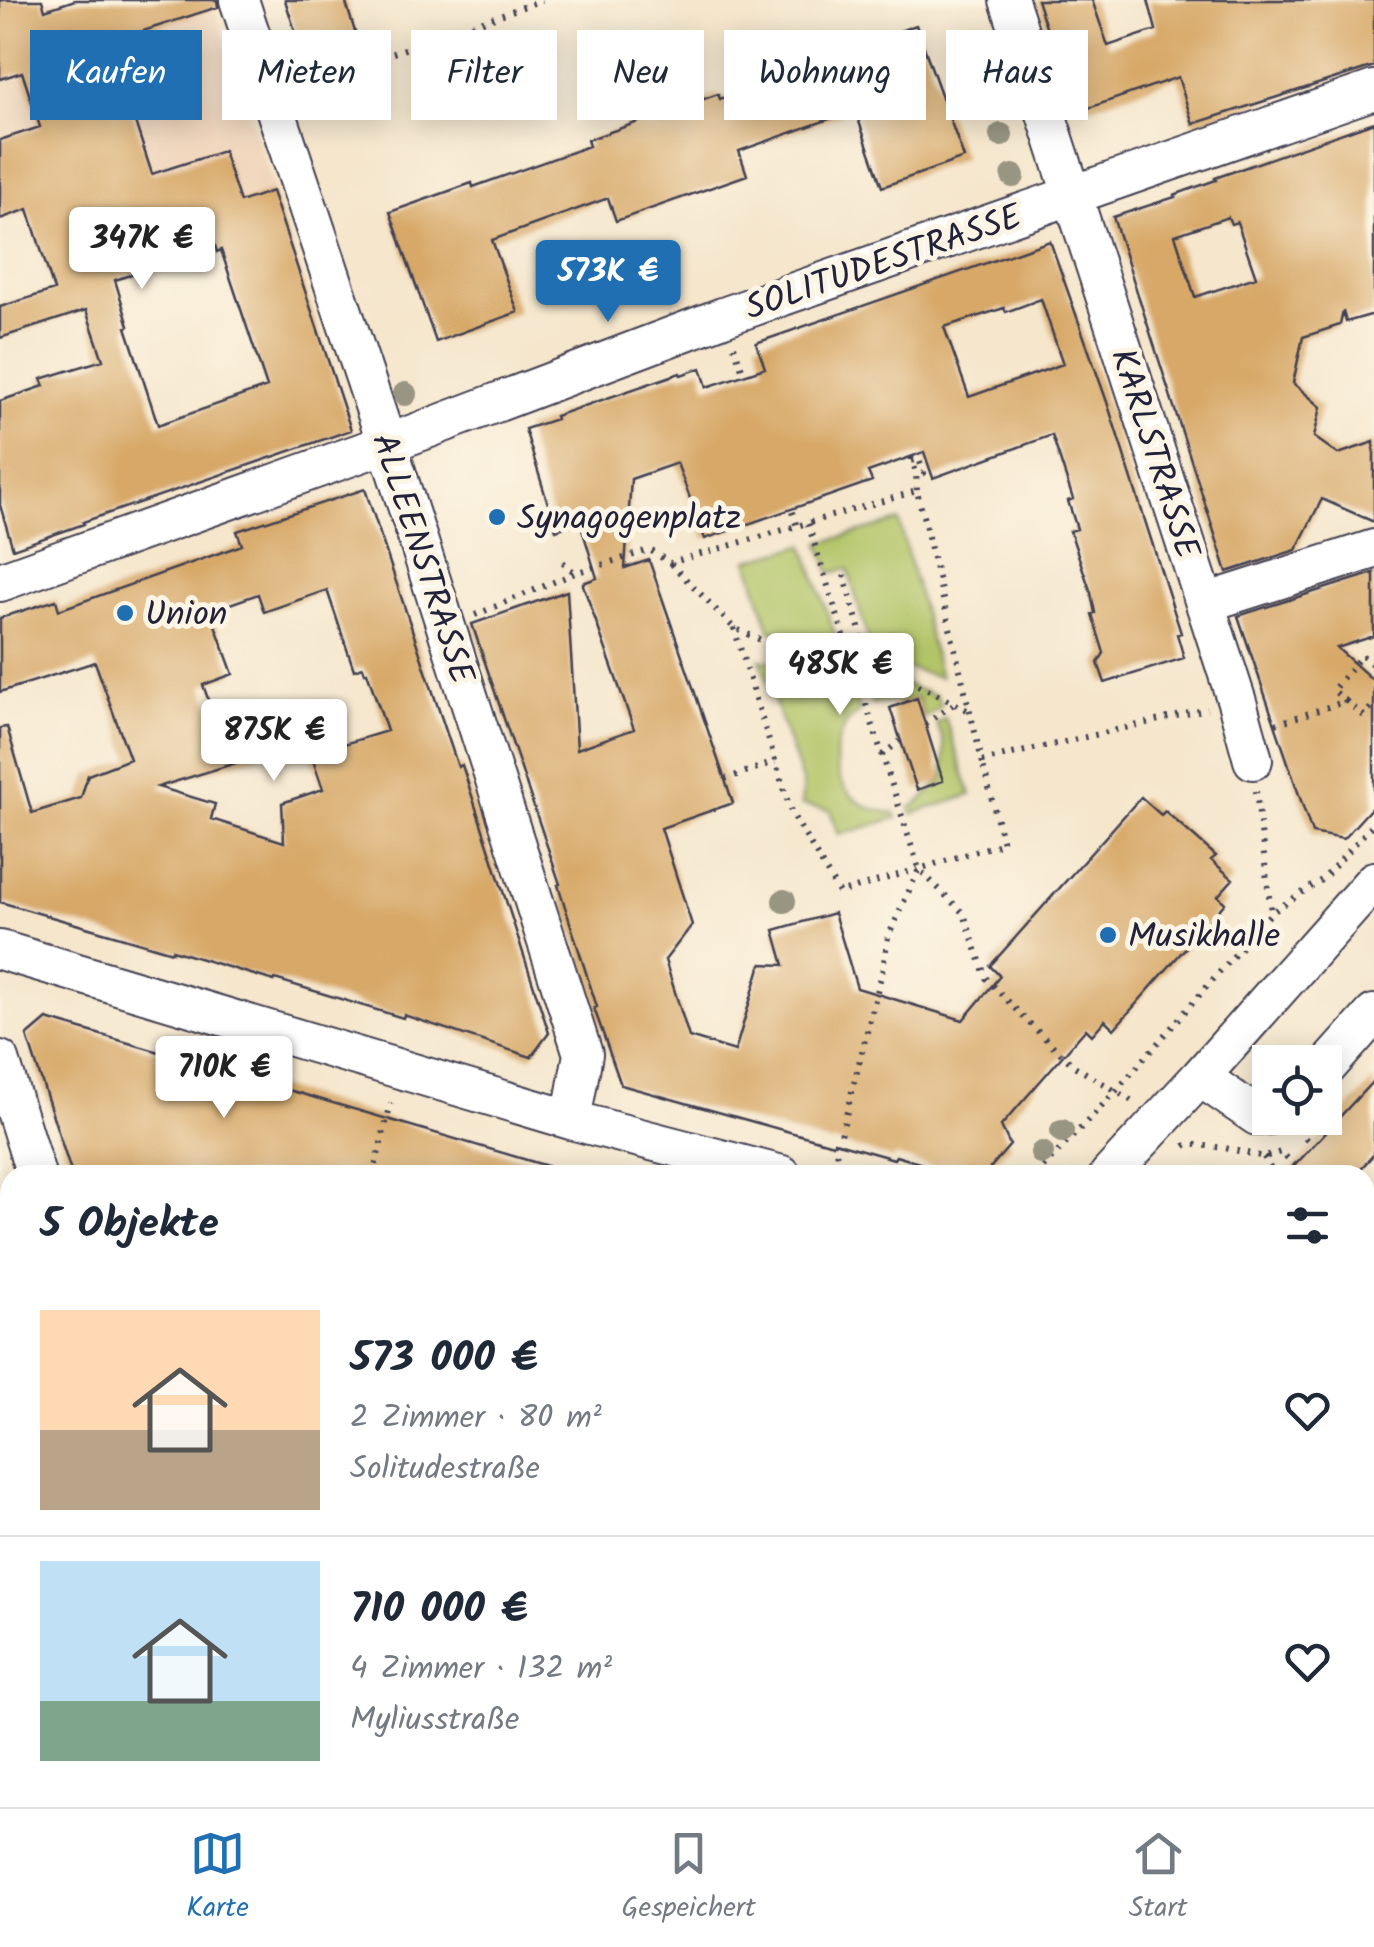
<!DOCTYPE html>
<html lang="de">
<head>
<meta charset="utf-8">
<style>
  :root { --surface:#fff; --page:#f6f6f7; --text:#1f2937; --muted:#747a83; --line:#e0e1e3; --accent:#1f6fb2 }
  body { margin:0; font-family:Kalam,sans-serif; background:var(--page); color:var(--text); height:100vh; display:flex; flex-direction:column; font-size:38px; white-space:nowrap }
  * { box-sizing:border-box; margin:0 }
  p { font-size:32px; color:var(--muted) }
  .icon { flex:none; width:55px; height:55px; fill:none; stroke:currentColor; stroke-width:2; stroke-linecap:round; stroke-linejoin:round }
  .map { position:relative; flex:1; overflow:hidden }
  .sheet { position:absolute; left:0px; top:1165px; width:1375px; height:642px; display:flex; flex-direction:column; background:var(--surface); border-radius:30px 30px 0 0; box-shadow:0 5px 25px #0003 }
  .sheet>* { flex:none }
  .banner { position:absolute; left:30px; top:30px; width:1315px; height:90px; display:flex; gap:20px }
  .controls { position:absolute; left:1252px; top:1045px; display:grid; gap:20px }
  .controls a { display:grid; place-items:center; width:90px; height:90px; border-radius:0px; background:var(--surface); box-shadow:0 5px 25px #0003; font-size:50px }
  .price { position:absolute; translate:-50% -85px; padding:0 22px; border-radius:10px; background:#fff; color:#222; font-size:32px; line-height:65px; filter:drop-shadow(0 2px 5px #0008) }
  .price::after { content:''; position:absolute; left:50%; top:60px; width:30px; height:22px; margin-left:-15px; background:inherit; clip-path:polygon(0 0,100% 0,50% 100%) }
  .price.selected { background:var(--accent); color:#fff }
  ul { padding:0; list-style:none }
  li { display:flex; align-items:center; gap:30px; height:250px; padding:0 40px }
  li+li { border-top:2px solid var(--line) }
  li span { display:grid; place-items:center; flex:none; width:280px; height:200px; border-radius:0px; color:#555 }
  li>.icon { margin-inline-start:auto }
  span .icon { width:120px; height:120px; fill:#fffc; stroke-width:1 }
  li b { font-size:42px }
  h2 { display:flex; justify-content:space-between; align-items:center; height:120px; padding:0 40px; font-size:42px }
  .tag { padding:0 35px; border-radius:0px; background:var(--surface); box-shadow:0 5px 25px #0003; font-size:35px; line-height:90px }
  .tag.selected { background:var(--accent); color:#fff }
  .dock { display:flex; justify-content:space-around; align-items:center; height:140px; border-top:2px solid var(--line); background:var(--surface); font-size:28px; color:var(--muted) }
  .dock a { display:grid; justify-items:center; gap:5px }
  .dock .selected { color:var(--accent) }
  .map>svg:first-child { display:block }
  .built { fill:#f0d6bc }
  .industrial { fill:#cec2b9 }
  .green { fill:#b2c468; stroke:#6a7352; stroke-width:2.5 }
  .building { fill:#d7a867; fill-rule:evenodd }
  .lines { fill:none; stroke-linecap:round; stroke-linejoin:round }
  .minor-casing { stroke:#423f51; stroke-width:42 }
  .path { stroke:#423f51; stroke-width:6; stroke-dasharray:2.5 8; stroke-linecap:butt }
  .minor { stroke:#fff; stroke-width:38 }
  .rail { stroke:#22223b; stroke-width:8 }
  .tree { fill:#999583 }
  .poi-dot { fill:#1f6fb2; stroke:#fcf5e5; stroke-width:4 }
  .labels { text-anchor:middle; stroke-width:10; stroke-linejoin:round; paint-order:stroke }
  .street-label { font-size:35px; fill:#22223b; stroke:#fcf5e5 }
  .poi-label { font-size:35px; fill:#22223b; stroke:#fcf5e5; text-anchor:start }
</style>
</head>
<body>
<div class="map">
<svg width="1374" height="1807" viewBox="0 0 1374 1807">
  <rect width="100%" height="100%" fill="#fcf5e5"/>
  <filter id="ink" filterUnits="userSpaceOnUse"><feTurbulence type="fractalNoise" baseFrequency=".01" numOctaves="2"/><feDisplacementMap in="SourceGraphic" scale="20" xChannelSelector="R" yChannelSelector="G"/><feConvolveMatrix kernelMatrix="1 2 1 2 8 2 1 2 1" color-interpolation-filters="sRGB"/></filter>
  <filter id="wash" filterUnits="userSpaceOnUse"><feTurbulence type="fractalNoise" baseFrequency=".0048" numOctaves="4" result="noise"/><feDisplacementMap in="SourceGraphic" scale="40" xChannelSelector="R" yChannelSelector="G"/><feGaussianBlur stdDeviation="2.25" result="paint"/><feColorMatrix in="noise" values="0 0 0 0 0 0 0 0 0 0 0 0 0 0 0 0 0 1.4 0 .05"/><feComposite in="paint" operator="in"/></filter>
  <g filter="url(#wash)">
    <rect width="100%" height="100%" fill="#f5e6cc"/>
    <!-- built -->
    <path class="built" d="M0,0H211L274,190L46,265L0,132Z
      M1071,1798H1346L1348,1807H1063Z"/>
    <!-- industrial -->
    <path class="industrial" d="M1374,1500V1800L1348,1807L1346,1798H1365V1510Z"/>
    <!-- green -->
    <path class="green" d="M899,521L940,677L874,660L848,569L830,573L820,543Z
      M804,545L842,655L770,630L748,560Z
      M760,659L794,665L849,681L860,712C832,729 828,773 852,796C864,808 879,812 895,813L897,818L839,835L830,810L801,805L803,784Z
      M875,677L889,679L937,696L941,706L924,718L918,697L900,703L890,701L873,704L865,679Z
      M945,718L971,795L912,814L910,808C925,802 930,788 943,781C944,757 949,748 936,724Z"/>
    <g id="blocks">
      <!-- building -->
      <path class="building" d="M0,0H42L45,10L75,0H217L218,7L109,42L152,174L223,151L240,202L272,191L351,430L83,522L84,524L13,549L0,505V401L44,386L41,379L103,360L86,310L0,338V307L54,290L28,209L0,219V140L40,127L22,72L0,79ZM205,213L217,252L221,250L267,387L158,425L126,327L129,326L115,280L151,268L140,234Z
        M285,0H345L357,38L303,56Z
        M1037,0H1092L1108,46L1156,30L1148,0H1374V66L1193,124L1178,77L1083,110L1058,36L1050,39Z
        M916,25L964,158L882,187L855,110L739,151L747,175L616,221L608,198L492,240L518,312L436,342L390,212L472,183L473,187L589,146L587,140L718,94L720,99L836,58L835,54Z
        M1374,122V314L1346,322L1343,311L1340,325L1303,337L1293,383L1321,407L1314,437L1338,454L1374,442V522L1322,499L1296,550L1227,572L1113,217L1175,197L1174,195L1216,180L1215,178ZM1228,217L1231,224L1237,222L1256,277L1195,297L1175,235Z
        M1050,241L1107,402L1181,633L1177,634L1184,658L1105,683L1098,663L1104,653L1092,614L1095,613L1091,593L1070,531L1077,529L1068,501L1073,499L1052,435L933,478L924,452L868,472L872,481L705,539L677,463L631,479L625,568L649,560L733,803L661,828L692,925L665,960L689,1037L735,1051L761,964L784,965L774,930L834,913L857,988L963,1020L1000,976L990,966L1141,797L1161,815L1165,811L1216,856L1211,860L1233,879L1218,896L1225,903L1114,1029L1105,1020L1092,1035L1086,1029L1001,1126L1010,1145L984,1175H959L896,1156L894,1159L834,1142L833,1144L621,1085L594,1008L597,1007L558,885L560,884L472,624L567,591L577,749L634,729L583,585V583L597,578L580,522L556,530L525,429L556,419L555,416L680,373L681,375L701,368L707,387L765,368L756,343ZM1041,299L1063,364L969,397L944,327L1004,308L1006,312Z
        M365,489L458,767L462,765L549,1033L531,1057L404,1015L403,1018L275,979L274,981L172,950V952L0,902V728L7,727L32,813L81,798L88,775L130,759L95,662L0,692V618L56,600L59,610L242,545L237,531ZM327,590L354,670L363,667L365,673L367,672L387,731L311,754L323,789L282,803L284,842L211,819L215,804L158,787L262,755L253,728L222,738L203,685L233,674L210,611L258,594L264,612Z
        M1374,573V636L1337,648L1374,681V805L1343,839L1312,833L1238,616Z
        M917,698L943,781L917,790L890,708Z
        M47,1019L554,1168L553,1175H72L27,1036Z
        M1374,1080V1154L1355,1175H1286Z"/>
    </g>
  </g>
  <g filter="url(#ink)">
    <use href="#blocks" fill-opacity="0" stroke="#423f51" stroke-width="2.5"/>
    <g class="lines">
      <!-- minor casing -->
      <g class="minor-casing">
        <path id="minor" d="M239,0L395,468L583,1054L571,1120
          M1009,0L1237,702L1253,760
          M0,582L419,432L723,317L1374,90
          M1205,603L1374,549
          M0,950L571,1120L782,1175
          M0,1060L36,1175
          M1325,1069L1374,1014
          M1200,1077L1257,1116L1270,1115
          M1109,1175L1200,1077L1374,881
          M0,1519L10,1515
          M229,1798L232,1807
          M643,1798L657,1807
          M536,1807L545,1798
          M593,1807L600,1798
          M728,1807L737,1798"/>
      </g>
      <!-- path -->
      <path class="path" d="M304,85L542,0
        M734,346L744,375
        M911,457L916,472L917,491
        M912,461L919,459L924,473L916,476
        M792,512L797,527
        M808,524L919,869L964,914L986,978L1025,1019L1074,1066L1134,1102
        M563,562L575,573
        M671,564L734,628L765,642L854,668L871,669L894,673L969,711
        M844,575L871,669
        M475,615L575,573L650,550L670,563L917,491L982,761L1207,709
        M734,628L791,812L839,893L918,869
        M1346,701L1333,690L1362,655L1374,666
        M925,724L955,703
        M1276,724L1346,701L1364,716L1374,704
        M882,755L900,741
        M725,779L775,762
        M1256,791L1271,912
        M1310,1118L1317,1124
        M1305,1138L1313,1146
        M1185,1146L1188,1144L1225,1148L1264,1157L1281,1152L1305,1175
        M1264,1157L1274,1175
        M373,1175L391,1103
        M831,1175L883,968L888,937L919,869L1003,843L982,761
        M1036,1175L1116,1091L1271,913L1323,879L1374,823
        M3,1641L10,1635"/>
      <!-- minor -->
      <use href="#minor" class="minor"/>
      <!-- rail -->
      <path class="rail" d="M1365,1208L1374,1198
        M1365,1242L1374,1233
        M1365,1330L1374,1320
        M1365,1369L1374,1359
        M820,1807L828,1798
        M853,1807L862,1798
        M942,1807L951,1798
        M973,1807L981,1798"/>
    </g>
    <!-- trees -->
    <g class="tree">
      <circle cx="972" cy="49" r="12"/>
      <circle cx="987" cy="93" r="12"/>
      <circle cx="1001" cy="135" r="12"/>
      <circle cx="1013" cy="176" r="12"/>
      <circle cx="405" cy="394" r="12"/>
      <circle cx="784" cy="901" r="12"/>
      <circle cx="1062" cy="1131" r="12"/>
      <circle cx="1042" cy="1153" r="12"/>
    </g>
  </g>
  <!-- markers -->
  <g class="poi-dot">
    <circle cx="497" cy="517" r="10"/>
    <circle cx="125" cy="613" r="10"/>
    <circle cx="1108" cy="935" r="10"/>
  </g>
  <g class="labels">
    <!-- street labels -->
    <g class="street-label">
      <text transform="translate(883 261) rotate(-19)" y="12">SOLITUDESTRASSE</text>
      <text transform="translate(1156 453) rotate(72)" y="12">KARLSTRASSE</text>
      <text transform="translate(424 558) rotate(72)" y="12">ALLEENSTRASSE</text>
    </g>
    <!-- poi labels -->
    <g class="poi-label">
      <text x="517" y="529">Synagogenplatz</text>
      <text x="145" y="625">Union</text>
      <text x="1128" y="947">Musikhalle</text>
    </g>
  </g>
</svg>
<div class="controls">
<a><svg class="icon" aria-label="locate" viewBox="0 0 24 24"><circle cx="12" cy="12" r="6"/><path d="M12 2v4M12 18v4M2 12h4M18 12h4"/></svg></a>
</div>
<b class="price" style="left:142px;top:292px">347K €</b>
<b class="price selected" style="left:608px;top:325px">573K €</b>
<b class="price" style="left:840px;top:718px">485K €</b>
<b class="price" style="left:274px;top:784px">875K €</b>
<b class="price" style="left:224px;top:1121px">710K €</b>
<div class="banner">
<a class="tag selected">Kaufen</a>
<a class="tag">Mieten</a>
<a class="tag">Filter</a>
<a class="tag">Neu</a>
<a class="tag">Wohnung</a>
<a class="tag">Haus</a>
</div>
<section class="sheet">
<h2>5 Objekte<svg class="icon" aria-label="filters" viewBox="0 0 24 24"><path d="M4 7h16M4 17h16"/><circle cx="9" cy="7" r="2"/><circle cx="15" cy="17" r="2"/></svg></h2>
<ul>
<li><span style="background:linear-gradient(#ffd9b3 60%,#b9a48a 0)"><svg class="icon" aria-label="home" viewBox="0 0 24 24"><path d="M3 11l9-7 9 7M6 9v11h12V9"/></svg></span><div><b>573 000 €</b><p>2 Zimmer · 80 m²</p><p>Solitudestraße</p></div><svg class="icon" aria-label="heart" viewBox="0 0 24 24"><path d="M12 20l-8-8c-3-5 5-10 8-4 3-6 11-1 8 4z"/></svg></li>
<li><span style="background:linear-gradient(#bfe0f5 70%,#7fa58c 0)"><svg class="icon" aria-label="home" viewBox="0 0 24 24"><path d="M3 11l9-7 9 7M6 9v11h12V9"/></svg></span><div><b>710 000 €</b><p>4 Zimmer · 132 m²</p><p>Myliusstraße</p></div><svg class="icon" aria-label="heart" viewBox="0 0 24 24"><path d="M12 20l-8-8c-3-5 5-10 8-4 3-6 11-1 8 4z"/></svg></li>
</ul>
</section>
</div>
<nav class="dock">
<a class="selected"><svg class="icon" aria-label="map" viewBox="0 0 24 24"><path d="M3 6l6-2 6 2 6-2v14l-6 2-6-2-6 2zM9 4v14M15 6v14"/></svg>Karte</a>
<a><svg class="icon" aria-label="saved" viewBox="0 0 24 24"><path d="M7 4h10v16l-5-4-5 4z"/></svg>Gespeichert</a>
<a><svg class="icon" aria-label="home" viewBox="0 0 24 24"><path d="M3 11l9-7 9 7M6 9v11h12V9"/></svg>Start</a>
</nav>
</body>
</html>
